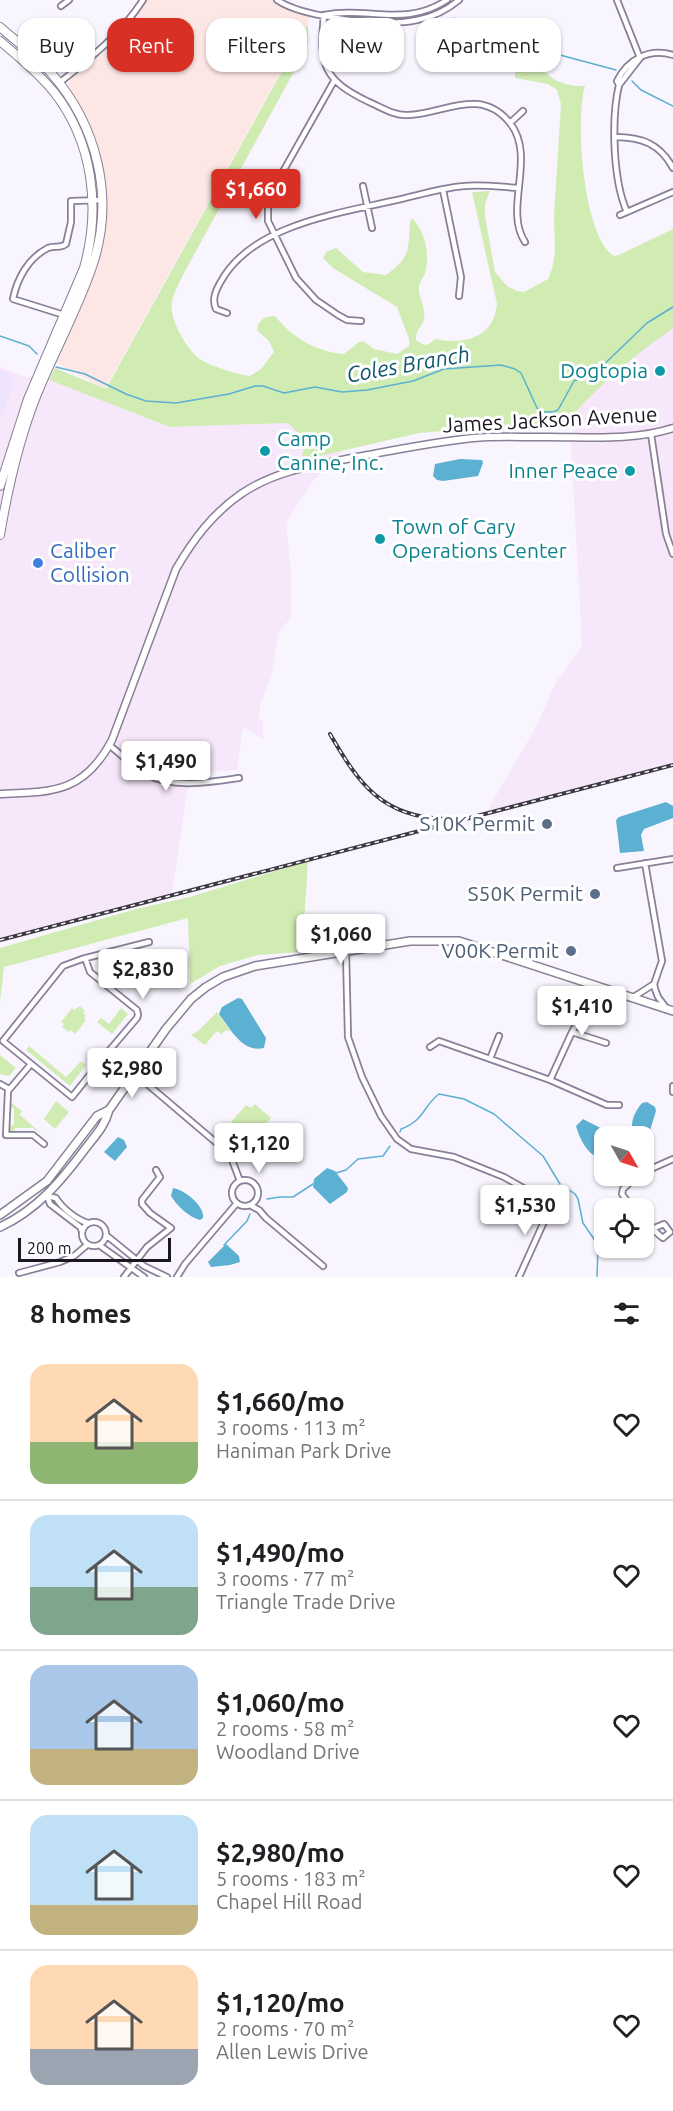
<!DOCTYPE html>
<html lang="en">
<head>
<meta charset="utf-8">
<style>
  :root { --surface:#fff; --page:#f2f2f2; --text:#202124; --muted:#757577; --line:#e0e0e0; --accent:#d93025 }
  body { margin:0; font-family:Ubuntu,sans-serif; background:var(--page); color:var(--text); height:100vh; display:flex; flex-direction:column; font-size:22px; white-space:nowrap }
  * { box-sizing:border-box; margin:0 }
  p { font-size:20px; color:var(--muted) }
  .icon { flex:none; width:33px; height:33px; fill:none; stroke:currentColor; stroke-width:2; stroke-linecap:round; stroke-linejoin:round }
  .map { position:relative; height:1277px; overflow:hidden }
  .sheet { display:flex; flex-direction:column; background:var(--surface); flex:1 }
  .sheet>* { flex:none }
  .guide { position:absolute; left:18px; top:18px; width:638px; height:54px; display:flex; gap:12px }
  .needle { width:39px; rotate:129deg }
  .fabs { position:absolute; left:594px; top:1126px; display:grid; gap:12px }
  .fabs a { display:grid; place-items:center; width:60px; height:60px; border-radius:12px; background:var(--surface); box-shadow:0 2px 4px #0004; font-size:30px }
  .scale { position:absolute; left:18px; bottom:15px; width:153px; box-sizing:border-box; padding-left:6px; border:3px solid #1c1821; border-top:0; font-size:16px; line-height:21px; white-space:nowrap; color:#1c1821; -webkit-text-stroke:4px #fff; paint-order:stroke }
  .price { position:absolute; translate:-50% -51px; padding:0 14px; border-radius:6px; background:#fff; color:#222; font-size:20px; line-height:39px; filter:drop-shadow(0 2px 3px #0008) }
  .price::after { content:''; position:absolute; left:50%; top:36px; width:18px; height:14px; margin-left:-9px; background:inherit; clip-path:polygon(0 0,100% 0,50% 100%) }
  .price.selected { background:var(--accent); color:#fff }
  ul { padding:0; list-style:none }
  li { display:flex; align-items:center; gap:18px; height:150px; padding:0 30px }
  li+li { border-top:2px solid var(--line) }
  li span { display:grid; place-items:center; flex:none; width:168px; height:120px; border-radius:18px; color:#555 }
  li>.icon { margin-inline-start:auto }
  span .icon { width:72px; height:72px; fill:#fffc; stroke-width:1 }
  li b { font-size:26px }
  h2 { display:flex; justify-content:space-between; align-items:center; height:72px; padding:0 30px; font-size:26px }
  .chip { padding:0 21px; border-radius:18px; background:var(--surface); box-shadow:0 2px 4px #0004; font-size:21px; line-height:54px }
  .chip.selected { background:var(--accent); color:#fff }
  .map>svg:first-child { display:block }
  .commercial { fill:#f6e7fa }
  .built { fill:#efe4fe }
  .education { fill:#fde7e4 }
  .green { fill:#d1ecb3 }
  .water { fill:#5cb0d1 }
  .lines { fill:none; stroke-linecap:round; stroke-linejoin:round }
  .stream { stroke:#5cb0d1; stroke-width:1.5 }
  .minor-casing { stroke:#897f96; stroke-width:8 }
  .tertiary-casing { stroke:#897f96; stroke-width:9 }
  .secondary-casing { stroke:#897f96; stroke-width:10 }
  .primary-casing { stroke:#897f96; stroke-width:10 }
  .minor { stroke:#fff; stroke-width:4.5 }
  .tertiary { stroke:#fff; stroke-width:6 }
  .secondary { stroke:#fff; stroke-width:7 }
  .primary { stroke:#fff; stroke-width:8 }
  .rail-casing { stroke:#3d3943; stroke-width:4 }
  .rail { stroke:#fff; stroke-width:1.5; stroke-dasharray:4.5; stroke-linecap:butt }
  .culture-dot { fill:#0f9aa8; stroke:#fff; stroke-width:2 }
  .shop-dot { fill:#3f7fe0; stroke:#fff; stroke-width:2 }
  .service-dot { fill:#5c6f8a; stroke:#fff; stroke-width:2 }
  .labels { text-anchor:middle; stroke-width:6; stroke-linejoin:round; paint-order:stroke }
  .culture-label { font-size:21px; fill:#0d838f; stroke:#fff; text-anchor:end }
  .street-label { font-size:21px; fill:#1c1821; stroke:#fff }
  .shop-label { font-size:21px; fill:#366cbe; stroke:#fff; text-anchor:start }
  .service-label { font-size:21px; fill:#4e5e75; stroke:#fff; text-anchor:end }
  .water-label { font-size:22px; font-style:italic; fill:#11566d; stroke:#fff }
</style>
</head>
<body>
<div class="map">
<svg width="673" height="1277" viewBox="0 0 673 1277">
  <rect width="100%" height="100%" fill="#f9f5ff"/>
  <!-- commercial -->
  <path class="commercial" d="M673,307V762L588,787L487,811L537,725L556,682L582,647L571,443L575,442L569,406Z
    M0,367L27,377L49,380L170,427L348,421L347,446L314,480L293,511L286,524L291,573V618L279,631L271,676L260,706L259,720H263V739L243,727L237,770L190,773L172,893L0,938Z"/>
  <!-- built -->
  <path class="built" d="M0,370L8,373L15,384L0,418Z"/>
  <!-- education -->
  <path class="education" d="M146,0H272L279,5L311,17L105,389L55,362L100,257L106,201L104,169L95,137L68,87L70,80L111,46L124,32Z"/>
  <!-- green -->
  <path class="green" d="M308,24V42L303,55L183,275C179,283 174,293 172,301C168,317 187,351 200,359C212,367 236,374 250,376L261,369L274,352L269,341L257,330C258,320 265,316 275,316C292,337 316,352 344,354L359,342L363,341L374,349L397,354L409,346V339L397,307L333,268L323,258L326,252L336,248L363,272L386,275C411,257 408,250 410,222L412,218C426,233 430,254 425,274C423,278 419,283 419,287C418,297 426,308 424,319C422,328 416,328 416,340L424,345L429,344L435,339C464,345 494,338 497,304L472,192L490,191L485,204V216L495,272L507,286L517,291L524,292L548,279L552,269L555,252L554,216L561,104L557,90L548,84L515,78V72L539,67L544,69C551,82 571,87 585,86C575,119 583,237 614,256L619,255L673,229V328C636,354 601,383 571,417L573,428H477L419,433L302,460L304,439L288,423L170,427L49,380L55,368L106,389Z
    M308,861L302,952L258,955L220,966L190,984L188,918L4,967L0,1002V948L136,909L190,897Z
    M80,1006L85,1011L83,1013L86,1015L84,1018L86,1020L75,1034L71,1030L69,1032L62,1027L64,1024L61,1022L72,1008L74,1010Z
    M121,1008L128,1014L112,1034L97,1022L101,1018L109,1024Z
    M217,1012L231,1032L226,1030L221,1034L217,1031L205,1045L191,1035L198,1031Z
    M29,1046L66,1077L81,1061L86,1065L70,1086L26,1050Z
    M0,1055L16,1068L9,1076L0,1074Z
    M56,1101L69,1112L55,1129L44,1119Z
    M10,1102L22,1111L20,1115L42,1134L33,1128H15L14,1133L9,1132V1126L14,1125V1108L10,1107Z
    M255,1104L271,1118L265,1125L260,1122L248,1136L231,1122L246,1105L251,1108Z
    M274,1134L280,1138L268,1153L262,1148Z"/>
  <!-- water -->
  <path class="water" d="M460,459L482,460L483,463L478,476L443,481L437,480L433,476L435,464Z
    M666,802L673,806V818L644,829L641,835L644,851L620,853L616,820L619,817Z
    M238,998L242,999L266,1038L264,1048C243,1053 232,1031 221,1017L219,1014L222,1007Z
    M647,1102L655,1107L656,1111L649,1134L644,1142V1137H633C630,1123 633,1114 642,1103Z
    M583,1119L614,1135L613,1137H604V1151L599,1158C586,1153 580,1139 576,1126Z
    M118,1137L124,1140L127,1147L115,1161L104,1152Z
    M327,1168L335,1171L348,1188L347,1192L330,1204L313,1187L314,1179Z
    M173,1188C185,1190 205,1206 203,1218L200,1220C189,1217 177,1206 171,1196Z
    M226,1244L239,1256L240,1262L230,1265L211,1267L208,1262Z"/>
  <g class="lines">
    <!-- stream -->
    <path class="stream" d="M454,18L468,35L482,45L514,57L545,51L616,70
      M632,81L641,90L673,106
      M0,336L29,346L37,354
      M56,367L85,374L126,394L146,401L176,403L229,394L255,386H263L284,393L315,387L342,392L367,390L413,381L444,369L501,365L515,369L521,373L537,408L544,412H553L558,410L574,381L596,372L647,323L673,307
      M400,1132L401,1129C425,1120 423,1106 439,1094L464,1099L494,1114L543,1156L560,1184
      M336,1173L346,1170L358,1159L383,1156L390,1146
      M566,1188L575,1194L578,1199L583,1223L598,1245L597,1277
      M267,1199L280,1197H293L313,1184
      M224,1245L247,1221L250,1214"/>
    <!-- minor casing -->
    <g class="minor-casing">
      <path id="minor" d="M277,0C303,18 386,27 417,20C433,17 447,10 459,0
        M617,0L640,58
        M61,6L69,0
        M324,15C319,65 323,80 369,102C381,107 394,116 408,115C444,114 480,86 510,123C537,157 503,209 525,242
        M324,15C367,6 405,28 447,0
        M334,81L272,191L268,202V221L296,278L316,300L338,315L347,320L361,321
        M59,83C91,58 121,34 143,0
        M619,85L640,58
        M510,123L523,111
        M615,137C642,137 660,144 673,168
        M363,186L372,228
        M443,190L461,277L459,296
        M627,212C613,181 611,119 619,85L617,81C628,59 649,48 673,55
        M620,215L673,192
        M227,313L216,309C212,300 215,292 220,283C250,226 335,214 392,201C416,196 440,188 464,186C482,184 501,187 519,188
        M64,315L13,299C17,279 28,258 48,248C55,245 60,249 66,244L71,222V201L103,200
        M651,434L666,534L673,554
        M109,745C122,755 133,767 146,774C173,789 211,782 239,778
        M645,863L662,961L654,984L655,989L658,997L667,1009
        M617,868L673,859
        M346,952L348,1037L362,1077L381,1116L397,1139L411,1149L454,1157L504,1177L552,1204L519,1277
        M85,958L90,972L137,1010L138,1015L137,1018L108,1052L109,1058L121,1068L126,1066
        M632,998L654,984
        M572,1032L606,1043
        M430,1047L439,1041L550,1080L607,1105H619
        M108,1052L72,1097L3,1041L63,966L82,959L149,942
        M109,1053H113L126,1062V1066L226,1151L232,1160L240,1181
        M490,1059L499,1036
        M31,1064L8,1091L6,1135H33L44,1144
        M550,1080L572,1032L599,987
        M0,1084L9,1089
        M673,1086V1092
        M644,1172L673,1159
        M232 1193a13 13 0 1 1 26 0a13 13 0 1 1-26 0Z
        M47,1196L56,1198C62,1208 77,1220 88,1223
        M47,1196L50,1204L80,1227L82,1231
        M250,1205L259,1210L266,1218L323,1266
        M633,1209L622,1194L623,1189L637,1176
        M644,1220C650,1226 656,1233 663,1238L670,1232L664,1224L652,1229
        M82 1234a12 12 0 1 1 24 0a12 12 0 1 1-24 0Z
        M106,1235L144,1266L167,1277
        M99,1245L144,1277
        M19,1273L60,1262L74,1256L87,1245
        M124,1277L147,1247L171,1228L150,1213L142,1204V1200L160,1177L156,1170
        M177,1277L185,1264L237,1203"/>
    </g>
    <!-- tertiary casing -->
    <g class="tertiary-casing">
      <path id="tertiary" d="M0,794C53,792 84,793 112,740L176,569C193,540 212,514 241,494C276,470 316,465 357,457C395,450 434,442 473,438C494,436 516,437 537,437C581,436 630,442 673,428"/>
    </g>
    <!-- secondary casing -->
    <g class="secondary-casing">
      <path id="secondary" d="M0,1215L47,1181L97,1116L109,1110
        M0,1227C37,1210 61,1181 85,1149C95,1136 105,1126 109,1110L166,1029L191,999L206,987L223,977L255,966L410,941H459L673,1011"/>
    </g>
    <!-- primary casing -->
    <g class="primary-casing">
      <path id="primary" d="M0,27C17,42 36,56 51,73C97,125 115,197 93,264C78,309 55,350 37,394C19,439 8,487 0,535
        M0,41C19,57 38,73 54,92C93,142 101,208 84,268L28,399L0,486"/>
    </g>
    <!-- minor -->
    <use href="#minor" class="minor"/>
    <!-- tertiary -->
    <use href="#tertiary" class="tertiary"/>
    <!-- secondary -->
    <use href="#secondary" class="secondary"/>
    <!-- primary -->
    <use href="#primary" class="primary"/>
    <!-- rail casing -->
    <g class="rail-casing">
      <path id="rail" d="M330,734C359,784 382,817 445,819
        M0,940L673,765"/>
    </g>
    <!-- rail -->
    <use href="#rail" class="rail"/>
  </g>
  <!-- markers -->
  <g class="culture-dot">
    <circle cx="660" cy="371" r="6"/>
    <circle cx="265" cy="451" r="6"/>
    <circle cx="630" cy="471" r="6"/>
    <circle cx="380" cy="539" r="6"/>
  </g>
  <circle class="shop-dot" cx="38" cy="563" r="6"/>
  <g class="service-dot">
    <circle cx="547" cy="824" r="6"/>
    <circle cx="595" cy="894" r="6"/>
    <circle cx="571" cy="951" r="6"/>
  </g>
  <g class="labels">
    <!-- culture labels -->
    <g class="culture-label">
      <text x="648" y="378">Dogtopia</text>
      <text x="277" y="446" text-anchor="start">Camp<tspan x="277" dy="24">Canine, Inc.</tspan></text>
      <text x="618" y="478">Inner Peace</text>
      <text x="392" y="534" text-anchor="start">Town of Cary<tspan x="392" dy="24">Operations Center</tspan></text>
    </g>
    <!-- street labels -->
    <g class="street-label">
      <text transform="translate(550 420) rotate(-3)" y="7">James Jackson Avenue</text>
    </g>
    <!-- shop labels -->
    <g class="shop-label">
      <text x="50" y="558">Caliber<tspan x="50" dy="24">Collision</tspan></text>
    </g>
    <!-- service labels -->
    <g class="service-label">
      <text x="535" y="831">S10K Permit</text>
      <text x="583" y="901">S50K Permit</text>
      <text x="559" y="958">V00K Permit</text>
    </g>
    <!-- water labels -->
    <g class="water-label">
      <text transform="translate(408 364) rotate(-10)" y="8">Coles Branch</text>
    </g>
  </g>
</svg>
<div class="fabs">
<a><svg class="needle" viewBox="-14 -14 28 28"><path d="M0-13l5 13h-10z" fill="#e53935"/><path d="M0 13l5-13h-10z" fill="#757577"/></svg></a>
<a><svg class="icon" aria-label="locate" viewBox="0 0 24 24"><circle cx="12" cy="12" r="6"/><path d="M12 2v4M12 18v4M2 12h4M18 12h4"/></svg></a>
</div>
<div class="scale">200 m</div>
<b class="price selected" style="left:256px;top:220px">$1,660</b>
<b class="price" style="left:166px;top:792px">$1,490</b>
<b class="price" style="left:341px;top:965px">$1,060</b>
<b class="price" style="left:143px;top:1000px">$2,830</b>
<b class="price" style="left:582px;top:1037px">$1,410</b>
<b class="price" style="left:132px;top:1099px">$2,980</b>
<b class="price" style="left:259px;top:1174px">$1,120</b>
<b class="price" style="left:525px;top:1236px">$1,530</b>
<div class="guide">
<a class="chip">Buy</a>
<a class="chip selected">Rent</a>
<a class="chip">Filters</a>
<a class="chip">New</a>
<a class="chip">Apartment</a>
</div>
</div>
<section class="sheet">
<h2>8 homes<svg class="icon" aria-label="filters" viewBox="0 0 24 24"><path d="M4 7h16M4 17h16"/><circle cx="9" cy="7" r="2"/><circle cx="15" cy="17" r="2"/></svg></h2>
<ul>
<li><span style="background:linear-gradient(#ffd9b3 65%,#8fb573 0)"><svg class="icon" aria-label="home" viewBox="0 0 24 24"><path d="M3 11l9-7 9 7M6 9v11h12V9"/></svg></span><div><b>$1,660/mo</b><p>3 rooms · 113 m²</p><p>Haniman Park Drive</p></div><svg class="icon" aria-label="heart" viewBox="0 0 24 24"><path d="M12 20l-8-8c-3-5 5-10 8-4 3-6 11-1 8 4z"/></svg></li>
<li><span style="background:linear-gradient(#bfe0f5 60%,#7fa58c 0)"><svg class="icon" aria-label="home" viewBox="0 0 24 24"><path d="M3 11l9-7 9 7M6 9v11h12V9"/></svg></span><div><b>$1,490/mo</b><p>3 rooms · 77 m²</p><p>Triangle Trade Drive</p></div><svg class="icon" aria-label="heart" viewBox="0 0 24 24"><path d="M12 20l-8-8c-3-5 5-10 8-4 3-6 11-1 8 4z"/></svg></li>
<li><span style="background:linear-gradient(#a9c7e8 70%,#c2b280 0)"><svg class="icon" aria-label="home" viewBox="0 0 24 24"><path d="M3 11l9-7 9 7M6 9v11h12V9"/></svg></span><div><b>$1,060/mo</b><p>2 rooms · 58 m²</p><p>Woodland Drive</p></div><svg class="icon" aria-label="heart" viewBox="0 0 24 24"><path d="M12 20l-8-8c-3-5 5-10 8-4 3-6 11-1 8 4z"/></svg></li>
<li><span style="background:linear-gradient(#bfe0f5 75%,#c2b280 0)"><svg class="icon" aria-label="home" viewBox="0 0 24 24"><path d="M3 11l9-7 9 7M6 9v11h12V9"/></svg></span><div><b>$2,980/mo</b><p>5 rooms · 183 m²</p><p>Chapel Hill Road</p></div><svg class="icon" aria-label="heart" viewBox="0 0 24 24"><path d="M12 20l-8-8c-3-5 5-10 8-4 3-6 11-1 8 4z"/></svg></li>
<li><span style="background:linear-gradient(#ffd9b3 70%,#9aa5b1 0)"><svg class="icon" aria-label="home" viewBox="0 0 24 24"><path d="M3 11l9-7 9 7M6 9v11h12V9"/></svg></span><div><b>$1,120/mo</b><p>2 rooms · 70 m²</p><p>Allen Lewis Drive</p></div><svg class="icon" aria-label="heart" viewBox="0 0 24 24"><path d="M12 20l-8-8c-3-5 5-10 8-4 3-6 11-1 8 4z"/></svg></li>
</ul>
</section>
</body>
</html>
